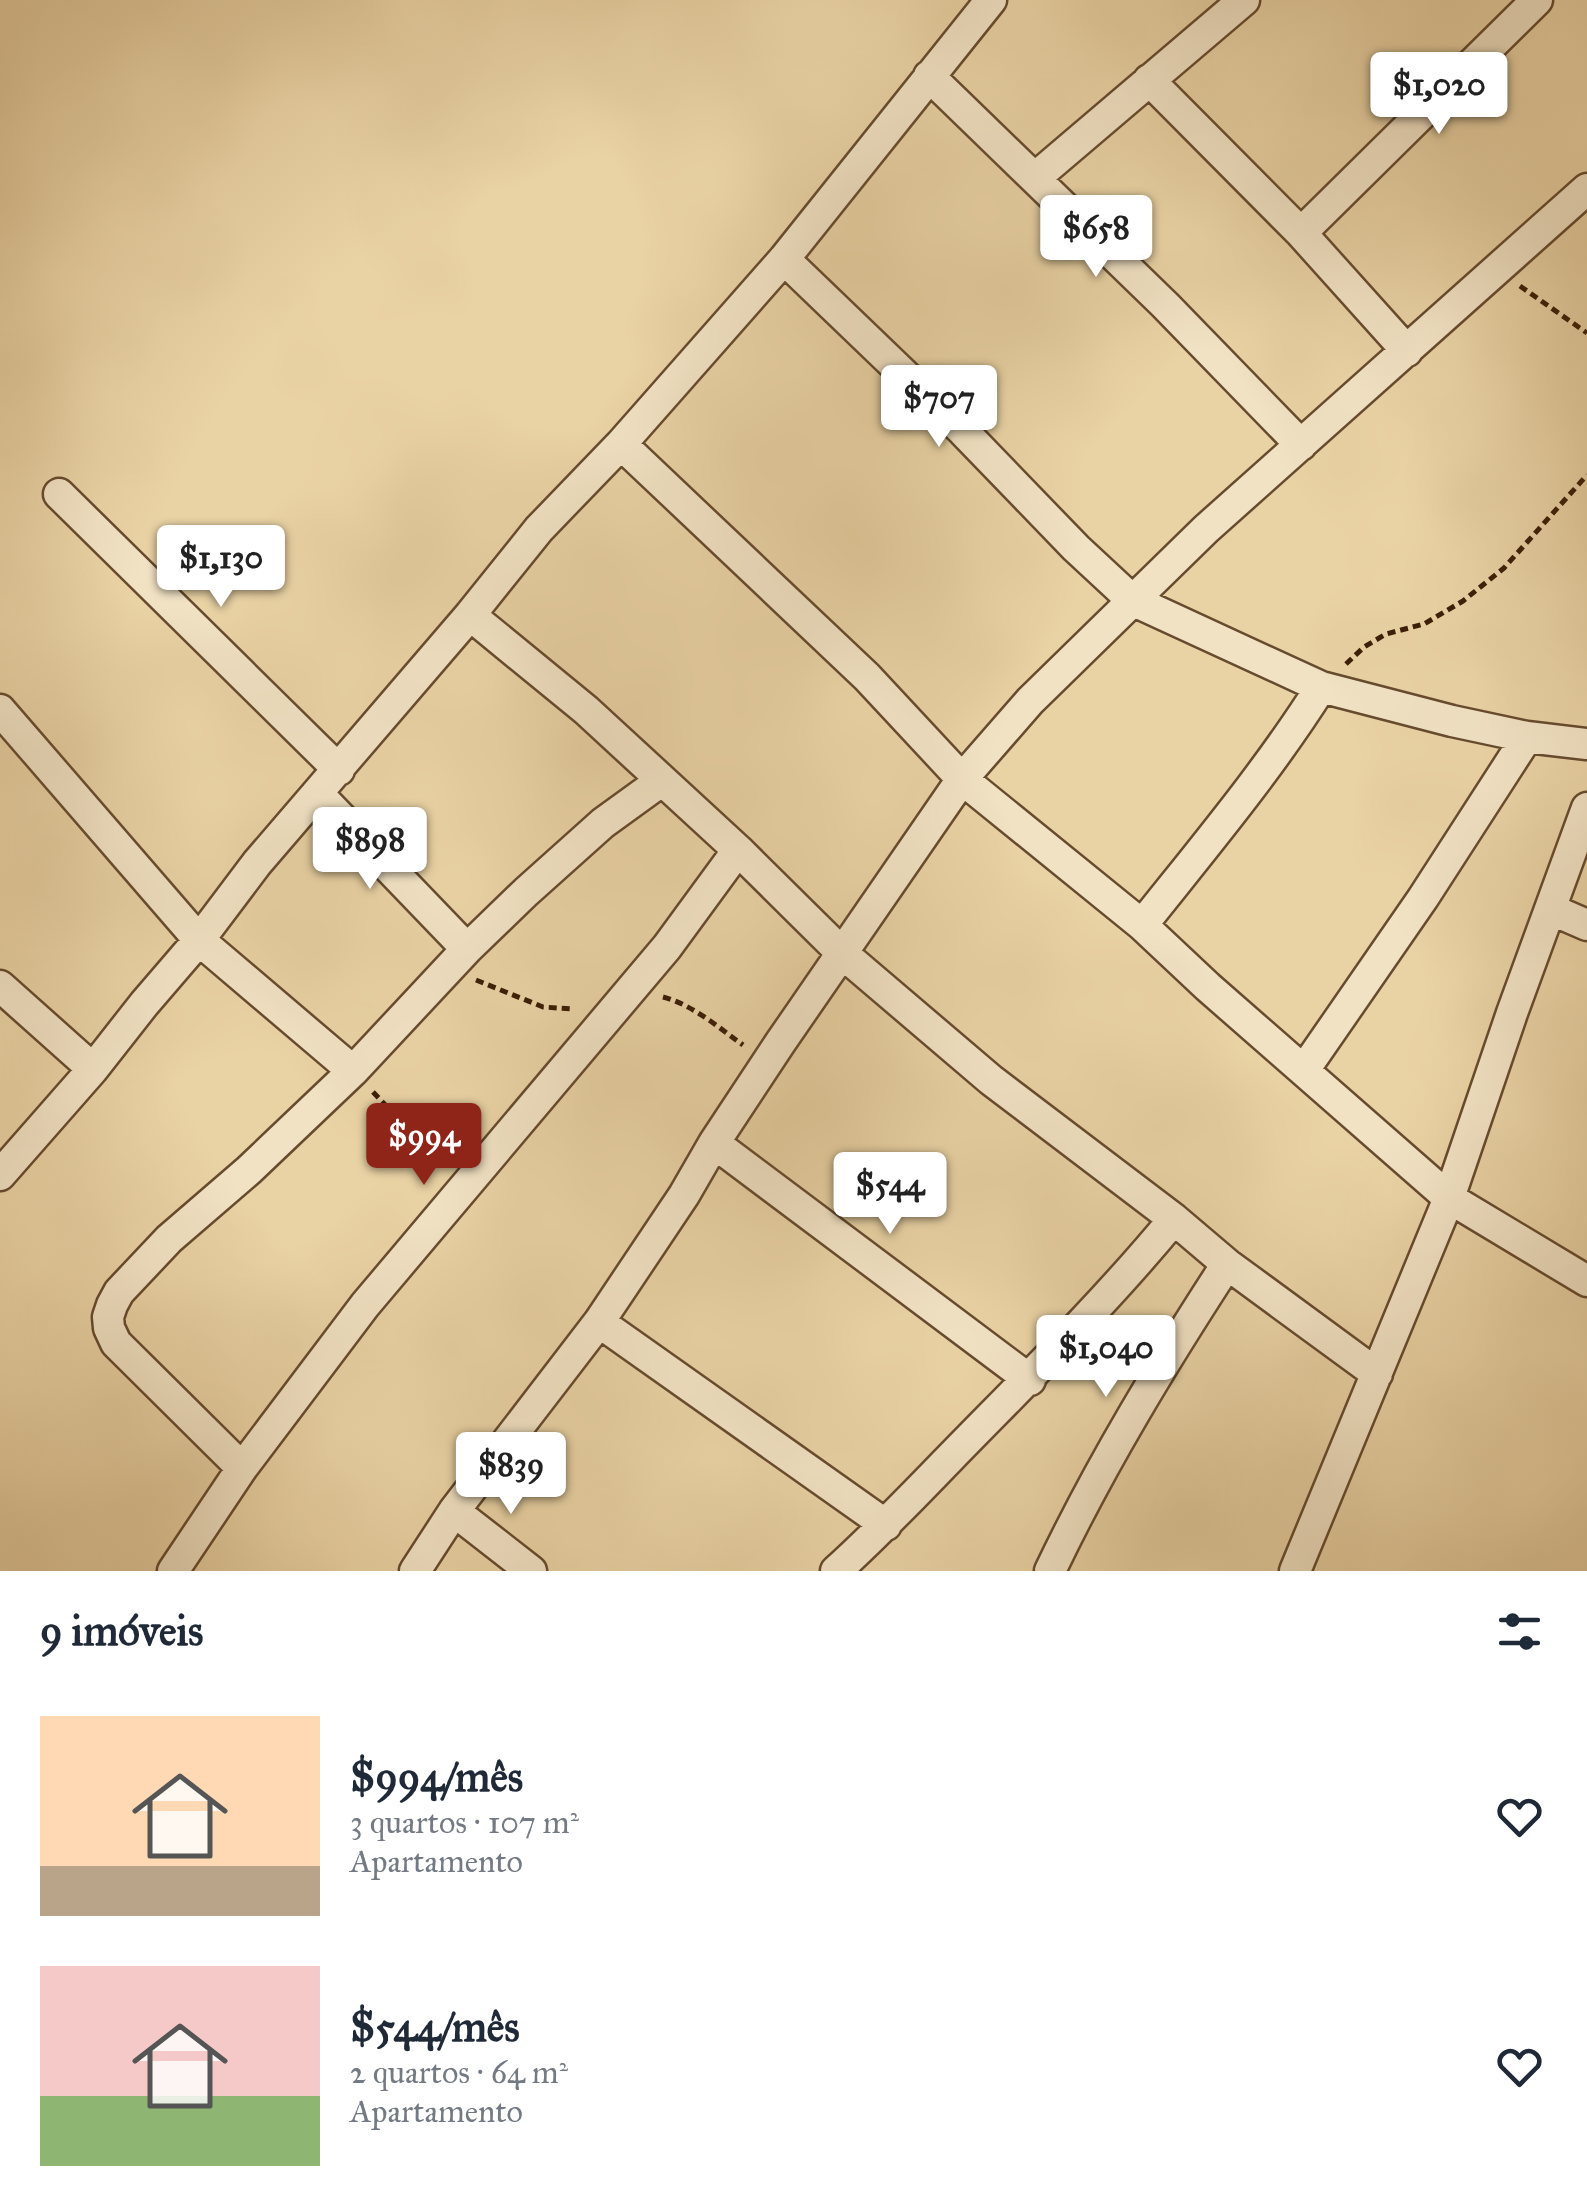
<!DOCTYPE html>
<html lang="pt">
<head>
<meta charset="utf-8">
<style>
  :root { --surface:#fff; --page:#f2f2f3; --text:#1f2937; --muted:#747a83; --accent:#8f2418 }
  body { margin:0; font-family:"IM FELL Great Primer",serif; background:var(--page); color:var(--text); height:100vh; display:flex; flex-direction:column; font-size:38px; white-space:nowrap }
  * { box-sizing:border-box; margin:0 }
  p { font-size:32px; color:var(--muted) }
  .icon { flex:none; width:55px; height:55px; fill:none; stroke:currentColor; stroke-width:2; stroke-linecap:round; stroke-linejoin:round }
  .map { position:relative; height:1571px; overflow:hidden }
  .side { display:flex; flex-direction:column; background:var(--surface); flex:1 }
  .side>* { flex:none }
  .price { position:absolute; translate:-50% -85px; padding:0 22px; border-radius:10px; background:#fff; color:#222; font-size:32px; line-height:65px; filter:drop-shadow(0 2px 5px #0008) }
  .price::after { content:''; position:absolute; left:50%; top:60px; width:30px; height:22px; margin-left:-15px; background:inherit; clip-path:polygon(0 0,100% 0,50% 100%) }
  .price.current { background:var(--accent); color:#fff }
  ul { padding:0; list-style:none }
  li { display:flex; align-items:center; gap:30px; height:250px; padding:0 40px }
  li span { display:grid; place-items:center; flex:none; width:280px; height:200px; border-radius:0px; color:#555 }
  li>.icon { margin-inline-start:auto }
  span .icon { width:120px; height:120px; fill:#fffc; stroke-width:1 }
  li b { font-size:42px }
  h2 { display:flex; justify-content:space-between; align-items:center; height:120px; padding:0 40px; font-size:42px }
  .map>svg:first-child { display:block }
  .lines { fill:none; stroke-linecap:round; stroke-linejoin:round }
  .minor-casing { stroke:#674b2e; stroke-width:35 }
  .path { stroke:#3c1e07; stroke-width:5; stroke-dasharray:8 5; stroke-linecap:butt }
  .minor { stroke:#f1e2c4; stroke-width:30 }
</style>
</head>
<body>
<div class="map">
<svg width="1587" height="1571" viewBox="0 0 1587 1571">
  <rect width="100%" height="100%" fill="#e9d2a4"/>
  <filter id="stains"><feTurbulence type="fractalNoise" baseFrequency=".002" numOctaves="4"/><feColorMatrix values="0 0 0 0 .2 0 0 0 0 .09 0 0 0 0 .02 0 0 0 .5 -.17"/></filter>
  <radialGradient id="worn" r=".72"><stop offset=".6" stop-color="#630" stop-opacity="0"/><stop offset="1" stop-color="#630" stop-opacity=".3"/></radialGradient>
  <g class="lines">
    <!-- minor casing -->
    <g class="minor-casing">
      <path id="minor" d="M929,76L1165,305L1301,445
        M1149,80L1301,233L1407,351
        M1035,178L1244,0
        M1301,233L1537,0
        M784,259L963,431L1076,548L1132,600L1321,687L1452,721L1527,737L1587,744
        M621,444L867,677L962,779L1142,925L1208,987L1449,1198L1587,1281
        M59,494L339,770
        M470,615L586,710L738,850L842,953L991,1080L1174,1219L1227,1264L1377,1374
        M0,710L199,940L353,1071
        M317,793L467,949
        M1550,909L1587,925
        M1142,925C1204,847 1268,771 1321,687
        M0,986L93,1069
        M1304,1070L1423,898L1527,737
        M714,1143L1030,1380
        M0,1175L93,1069L144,1004L199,940L257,863L470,615L539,529L621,444L784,259L991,0
        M599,1322L886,1525
        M242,1468L116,1343L109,1328L108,1317L112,1305L119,1292L169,1239L249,1170L353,1071L467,949L526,892L603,823L661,781
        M454,1511L531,1571
        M173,1571L242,1468L365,1305L667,947L738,850
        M415,1571L454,1511L599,1322L684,1195L714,1143L780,1043L962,779L1030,701L1206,529L1587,189
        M836,1571C876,1535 912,1497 950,1458C1026,1380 1104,1304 1174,1219
        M1050,1571C1101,1464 1162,1364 1227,1264
        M1295,1571L1449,1198L1512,1013L1587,808"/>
    </g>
    <!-- path -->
    <path class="path" d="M1520,286L1587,333
      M1346,664L1364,647L1386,634L1424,624L1463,601L1504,568L1587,475
      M476,980L543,1007L574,1009
      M663,997C693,1005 718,1027 743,1045
      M373,1092L423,1145L438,1172
      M423,1145L460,1144"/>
    <!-- minor -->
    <use href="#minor" class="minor"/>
  </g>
  <rect width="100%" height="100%" filter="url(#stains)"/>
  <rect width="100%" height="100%" fill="url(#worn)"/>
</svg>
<b class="price" style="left:1439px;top:137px">$1,020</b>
<b class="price" style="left:1096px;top:280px">$658</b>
<b class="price" style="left:939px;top:450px">$707</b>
<b class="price" style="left:221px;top:610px">$1,130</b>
<b class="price" style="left:370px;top:892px">$898</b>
<b class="price current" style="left:424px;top:1188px">$994</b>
<b class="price" style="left:890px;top:1237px">$544</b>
<b class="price" style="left:1106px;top:1400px">$1,040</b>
<b class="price" style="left:511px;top:1517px">$839</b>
</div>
<section class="side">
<h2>9 imóveis<svg class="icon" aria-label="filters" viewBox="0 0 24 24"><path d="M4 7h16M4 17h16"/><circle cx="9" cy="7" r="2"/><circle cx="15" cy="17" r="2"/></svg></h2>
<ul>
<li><span style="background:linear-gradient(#ffd9b3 75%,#b9a48a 0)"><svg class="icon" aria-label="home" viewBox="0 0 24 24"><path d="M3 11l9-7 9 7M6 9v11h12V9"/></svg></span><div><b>$994/mês</b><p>3 quartos · 107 m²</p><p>Apartamento</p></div><svg class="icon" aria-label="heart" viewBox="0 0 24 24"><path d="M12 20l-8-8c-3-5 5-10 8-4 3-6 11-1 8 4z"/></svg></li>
<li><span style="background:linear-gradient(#f6c9c9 65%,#8fb573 0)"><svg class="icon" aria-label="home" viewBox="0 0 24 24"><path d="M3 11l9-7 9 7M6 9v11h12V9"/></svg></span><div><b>$544/mês</b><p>2 quartos · 64 m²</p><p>Apartamento</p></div><svg class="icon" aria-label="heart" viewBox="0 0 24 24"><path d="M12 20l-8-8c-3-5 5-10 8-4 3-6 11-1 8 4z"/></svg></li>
</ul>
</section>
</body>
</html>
